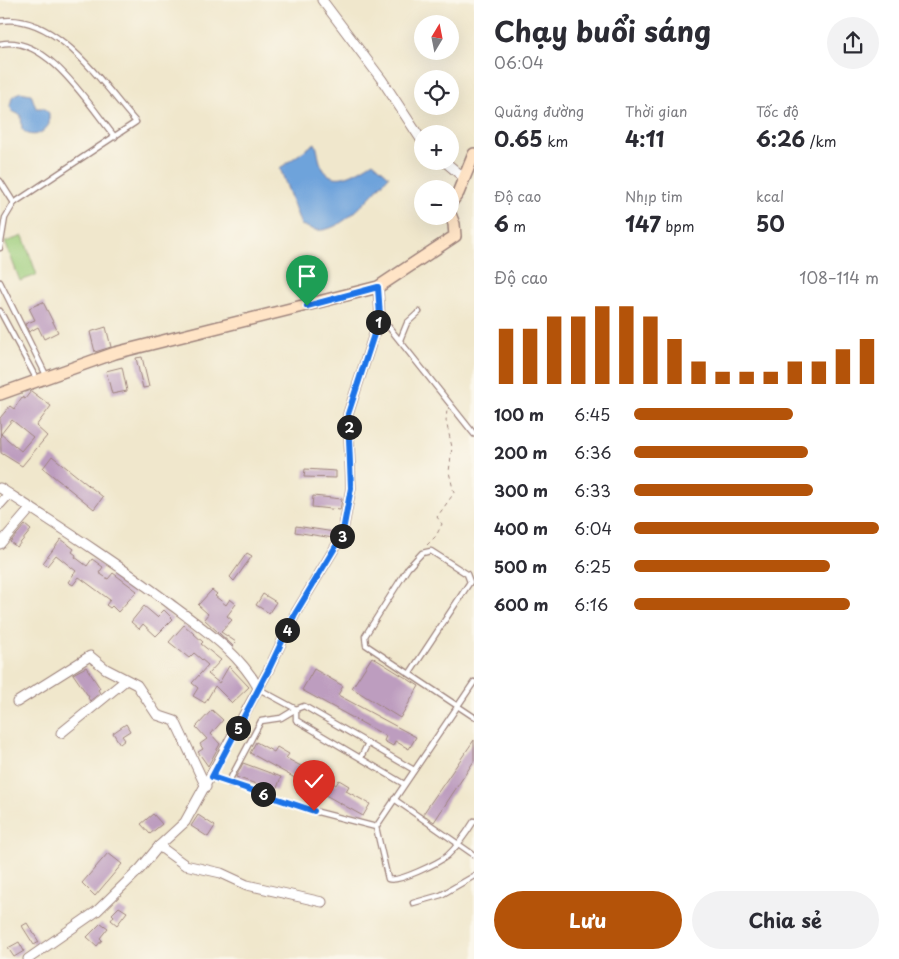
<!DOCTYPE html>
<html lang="vi">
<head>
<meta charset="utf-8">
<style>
	:root { --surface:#fff; --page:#f2f2f3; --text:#2b2b33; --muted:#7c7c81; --accent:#b45309 }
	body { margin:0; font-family:"Playpen Sans",sans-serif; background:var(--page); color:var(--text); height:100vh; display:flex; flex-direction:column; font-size:19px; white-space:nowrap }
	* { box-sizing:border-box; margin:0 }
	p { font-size:16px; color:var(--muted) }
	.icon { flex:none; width:28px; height:28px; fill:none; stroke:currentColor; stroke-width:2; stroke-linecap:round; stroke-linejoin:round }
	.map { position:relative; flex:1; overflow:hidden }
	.details { display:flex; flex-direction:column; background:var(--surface); width:425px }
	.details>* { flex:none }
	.needle { width:32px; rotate:10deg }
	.controls { position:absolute; left:414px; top:15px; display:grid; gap:10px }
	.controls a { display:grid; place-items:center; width:45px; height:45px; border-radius:50%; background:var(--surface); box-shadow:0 5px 20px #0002; font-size:25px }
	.pin { position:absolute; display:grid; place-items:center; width:42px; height:42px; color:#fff; margin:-51px -21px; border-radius:50% 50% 50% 0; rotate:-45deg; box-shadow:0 0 5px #0007 }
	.pin .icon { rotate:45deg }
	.km { position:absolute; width:25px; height:25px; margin:-12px; border-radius:50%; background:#222; color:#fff; font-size:14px; line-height:25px; text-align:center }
	.round { display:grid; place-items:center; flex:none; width:52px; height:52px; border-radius:26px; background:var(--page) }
	.summary { display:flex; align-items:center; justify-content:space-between; height:85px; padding:0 20px }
	h1 { font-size:28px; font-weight:700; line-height:38px }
	.metrics { display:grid; grid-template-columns:repeat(3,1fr); gap:8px; height:85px; padding:5px 20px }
	.metrics div { display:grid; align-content:center }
	.metrics b { font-size:21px; font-weight:700 }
	.metrics small { font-size:14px; font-weight:400 }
	.metrics p { font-size:14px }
	.chart { height:140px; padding:10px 20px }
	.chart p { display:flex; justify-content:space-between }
	.chart svg { width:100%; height:90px; margin-top:5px; stroke:var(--accent); stroke-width:6 }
	.button { display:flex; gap:10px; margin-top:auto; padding:10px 20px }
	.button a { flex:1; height:58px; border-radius:30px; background:var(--accent); color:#fff; font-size:20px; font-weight:700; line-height:58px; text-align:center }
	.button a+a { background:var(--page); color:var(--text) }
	ul { padding:0 20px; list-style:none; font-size:16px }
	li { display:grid; grid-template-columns:80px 60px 1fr; align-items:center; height:38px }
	li i { height:12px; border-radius:6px; background:var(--accent) }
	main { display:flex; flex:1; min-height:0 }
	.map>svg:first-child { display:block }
</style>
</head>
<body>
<main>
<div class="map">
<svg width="474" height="959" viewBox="0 0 474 959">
	<rect width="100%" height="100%" fill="#fbf7ec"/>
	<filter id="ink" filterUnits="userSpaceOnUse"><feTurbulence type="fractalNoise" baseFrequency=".02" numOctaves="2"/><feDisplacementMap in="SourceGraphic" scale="10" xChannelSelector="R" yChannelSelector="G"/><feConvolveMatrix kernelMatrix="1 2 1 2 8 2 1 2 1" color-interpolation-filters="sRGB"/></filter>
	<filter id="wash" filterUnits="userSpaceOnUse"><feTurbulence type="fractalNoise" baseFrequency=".0096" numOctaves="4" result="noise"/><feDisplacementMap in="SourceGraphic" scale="20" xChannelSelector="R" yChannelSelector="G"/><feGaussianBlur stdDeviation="1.12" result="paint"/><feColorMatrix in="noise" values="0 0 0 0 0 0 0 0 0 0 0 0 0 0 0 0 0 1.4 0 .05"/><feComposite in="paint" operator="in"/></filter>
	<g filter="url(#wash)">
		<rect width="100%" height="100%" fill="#f0e7cc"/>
		<polygon fill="#9ecd7b" stroke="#747653" points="23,236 37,275 20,281 5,242"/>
		<g fill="#6ea3db" stroke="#5c6183">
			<path d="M 20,92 L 31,94 L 36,108 L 44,108 L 49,113 L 49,124 C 43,135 30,139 22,129 L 21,115 L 13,112 L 10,106 L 12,97 Z"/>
			<path d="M 315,143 C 318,149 318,156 320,162 C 330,191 357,172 373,162 L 389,176 C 373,193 342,234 315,230 C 311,229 305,226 301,225 L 280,168 Z"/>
		</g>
		<g id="blocks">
			<g fill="#bd9dbf" fill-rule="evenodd">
				<polygon points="43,302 58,332 44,339 38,327 29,332 25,324 35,320 29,308"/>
				<polygon points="106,327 111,347 95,352 90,332"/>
				<polygon points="142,357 149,387 143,388 136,358"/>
				<polygon points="122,367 127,391 112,394 106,371"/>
				<path d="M 31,391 L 51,406 L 36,426 L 47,436 L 22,466 L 1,453 L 0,418 L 10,406 L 14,409 L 22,397 L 25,399 ZM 12,420 L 33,437 L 21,451 L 1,434 Z"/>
				<polygon points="52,456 103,497 94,509 43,468"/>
				<polygon points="305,469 336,471 336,478 304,477"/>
				<polygon points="313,496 342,499 340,510 312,507"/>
				<polygon points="25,525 31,530 17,547 10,542"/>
				<polygon points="296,526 334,532 333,538 295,532"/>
				<polygon points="61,539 74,549 72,552 76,555 75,557 87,566 92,559 103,567 99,573 108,579 113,573 137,591 118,612 112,606 110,608 106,605 110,600 79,577 73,585 68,582 76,571 56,555 47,566 43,563"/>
				<polygon points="247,553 252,556 234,581 230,577"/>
				<polygon points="212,590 217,594 215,596 226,605 230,599 236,604 227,616 232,620 221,632 236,642 233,646 204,619 208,614 198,605"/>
				<polygon points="263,594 276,602 269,613 256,605"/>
				<polygon points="144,606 157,617 164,610 173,619 156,636 143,624 139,629 131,622"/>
				<polygon points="184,625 203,642 201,644 221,660 208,674 219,683 229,666 249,687 232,703 215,686 205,703 193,696 198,688 192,683 208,665 194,653 189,658 169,642"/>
				<polygon points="372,657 419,686 400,718 352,688"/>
				<polygon points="86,667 100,688 98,690 100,693 90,701 88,698 89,697 73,674"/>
				<polygon points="314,669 343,686 338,695 416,737 409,749 395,741 393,746 384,741 386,736 302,690"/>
				<polygon points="212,710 223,720 211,734 220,744 208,766 198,752 203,749 200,744 207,739 196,727"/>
				<polygon points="126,724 130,731 122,736 125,740 120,744 113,733"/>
				<polygon points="474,740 474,761 434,822 423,814"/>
				<polygon points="256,742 274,752 277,747 289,754 286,758 336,785 339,780 349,786 346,791 370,804 363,816 250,753"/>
				<polygon points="243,763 281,777 276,791 236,777"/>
				<polygon points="153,814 162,824 150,834 141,824"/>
				<polygon points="198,815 215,826 208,837 191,826"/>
				<polygon points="108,853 122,864 95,896 82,883"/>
				<polygon points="119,907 127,912 117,925 111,920 114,916 112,914"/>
				<polygon points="27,923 39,942 34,945 22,926"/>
				<polygon points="101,923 108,928 100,938 102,940 97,946 87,937"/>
				<polygon points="19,942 24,951 14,957 8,948"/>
			</g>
		</g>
	</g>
	<g filter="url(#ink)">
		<use href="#blocks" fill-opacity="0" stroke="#9d837c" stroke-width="1"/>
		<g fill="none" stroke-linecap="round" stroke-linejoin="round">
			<g stroke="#9d837c" stroke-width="7">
				<g id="lane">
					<path d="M 0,21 C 57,12 103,85 136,122 L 14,203 L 5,218 L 0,248"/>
					<path d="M 0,44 C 47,34 89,105 115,137"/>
					<polyline points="0,181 14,203"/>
					<polyline points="0,282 47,377"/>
					<polyline points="0,311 37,380"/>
					<polyline points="380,316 474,434"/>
					<polyline points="400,340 407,323 419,312"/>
					<polyline points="410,673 470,582 467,574 431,551 422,553 408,568 365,636 366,645 474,717"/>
					<path d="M 474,682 L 376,827 L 388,879 C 398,883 438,863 447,856 C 458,846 466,834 474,821"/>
					<polyline points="259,689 296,709"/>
					<polyline points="361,757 368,743"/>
					<polyline points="212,777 314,811 376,827"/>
					<polyline points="228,783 261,721 281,718 296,709"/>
					<polyline points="404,784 296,720 296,709 304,706 414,770"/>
					<polyline points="394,799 474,855"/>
					<polyline points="413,903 441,895 474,876"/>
				</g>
			</g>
			<g stroke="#9d837c" stroke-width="11">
				<g id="street">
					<polyline points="322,0 382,80 422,141"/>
					<polyline points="444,161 463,177"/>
					<path d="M 0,488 C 57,525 115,562 169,603 C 202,628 239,652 259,689"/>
					<polyline points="0,504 9,494"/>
					<polyline points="0,544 31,508"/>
					<polyline points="17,702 90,656 106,669 137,685 157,715 175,721 206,787"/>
					<polyline points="61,733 126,680"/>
					<polyline points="159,846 185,865 221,873 247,885 322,902"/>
					<polyline points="28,959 97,911 140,869 159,846 185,822 268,671 295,614 342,536 351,488 348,414 380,316 378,287"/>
				</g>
			</g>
			<g stroke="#9d837c" stroke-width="14">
				<g id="secondary">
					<polyline points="450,204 458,193 474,154"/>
					<polyline points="0,394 115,353 378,287 455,236 454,224 450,214"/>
				</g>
			</g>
			<polyline stroke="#9d837c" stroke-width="1" stroke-dasharray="4 4" stroke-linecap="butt" points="427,545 436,536 442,524 437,517 454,493 449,472 452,447 446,421 447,409"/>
			<use href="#lane" stroke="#fff" stroke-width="4.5"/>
			<use href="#street" stroke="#fff" stroke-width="9"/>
			<use href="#secondary" stroke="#ffe4c6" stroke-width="11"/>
		</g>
	</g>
	<g fill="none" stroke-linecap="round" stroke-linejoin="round" filter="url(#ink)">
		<g stroke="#fff" stroke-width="10">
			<polyline id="route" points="307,306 378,287 380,316 348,414 351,488 342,536 295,614 268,671 212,777 314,811"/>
		</g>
		<use href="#route" stroke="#1a73e8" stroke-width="6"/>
	</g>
</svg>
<div class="controls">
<a><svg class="needle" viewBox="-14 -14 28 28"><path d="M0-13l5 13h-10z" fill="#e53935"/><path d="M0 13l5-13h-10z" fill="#7c7c81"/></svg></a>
<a><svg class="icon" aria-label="locate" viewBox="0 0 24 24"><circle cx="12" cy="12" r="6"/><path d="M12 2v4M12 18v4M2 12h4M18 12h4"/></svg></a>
<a>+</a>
<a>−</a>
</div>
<div class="pin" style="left:307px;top:306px;background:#1e9e55"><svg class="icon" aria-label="arrive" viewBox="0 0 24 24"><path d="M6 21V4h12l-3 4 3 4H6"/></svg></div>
<div class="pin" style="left:314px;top:811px;background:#d93025"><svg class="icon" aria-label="check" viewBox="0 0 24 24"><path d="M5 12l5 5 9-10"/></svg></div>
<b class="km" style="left:378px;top:322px">1</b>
<b class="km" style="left:349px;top:427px">2</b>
<b class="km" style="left:342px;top:536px">3</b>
<b class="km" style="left:287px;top:630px">4</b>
<b class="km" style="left:238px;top:728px">5</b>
<b class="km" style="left:263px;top:794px">6</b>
</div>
<section class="details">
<div class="summary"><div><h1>Chạy buổi sáng</h1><p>06:04</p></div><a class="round"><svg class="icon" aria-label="share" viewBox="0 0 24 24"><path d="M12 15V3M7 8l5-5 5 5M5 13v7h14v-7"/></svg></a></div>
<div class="metrics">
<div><p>Quãng đường</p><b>0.65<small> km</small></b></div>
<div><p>Thời gian</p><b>4:11</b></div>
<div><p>Tốc độ</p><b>6:26<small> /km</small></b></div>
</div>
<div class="metrics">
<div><p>Độ cao</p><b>6<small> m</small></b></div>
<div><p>Nhịp tim</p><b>147<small> bpm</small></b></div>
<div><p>kcal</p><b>50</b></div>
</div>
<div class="chart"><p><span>Độ cao</span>108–114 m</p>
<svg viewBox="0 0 160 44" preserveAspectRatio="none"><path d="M5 44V17M15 44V17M25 44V11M35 44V11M45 44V6M55 44V6M65 44V11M75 44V22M85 44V33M95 44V38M105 44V38M115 44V38M125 44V33M135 44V33M145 44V27M155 44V22"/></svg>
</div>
<ul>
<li><b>100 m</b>6:45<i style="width:65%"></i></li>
<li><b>200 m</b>6:36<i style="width:71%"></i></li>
<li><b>300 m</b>6:33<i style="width:73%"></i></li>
<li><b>400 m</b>6:04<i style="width:100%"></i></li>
<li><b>500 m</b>6:25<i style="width:80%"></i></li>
<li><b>600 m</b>6:16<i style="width:88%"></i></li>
</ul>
<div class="button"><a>Lưu</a><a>Chia sẻ</a></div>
</section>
</main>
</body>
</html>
